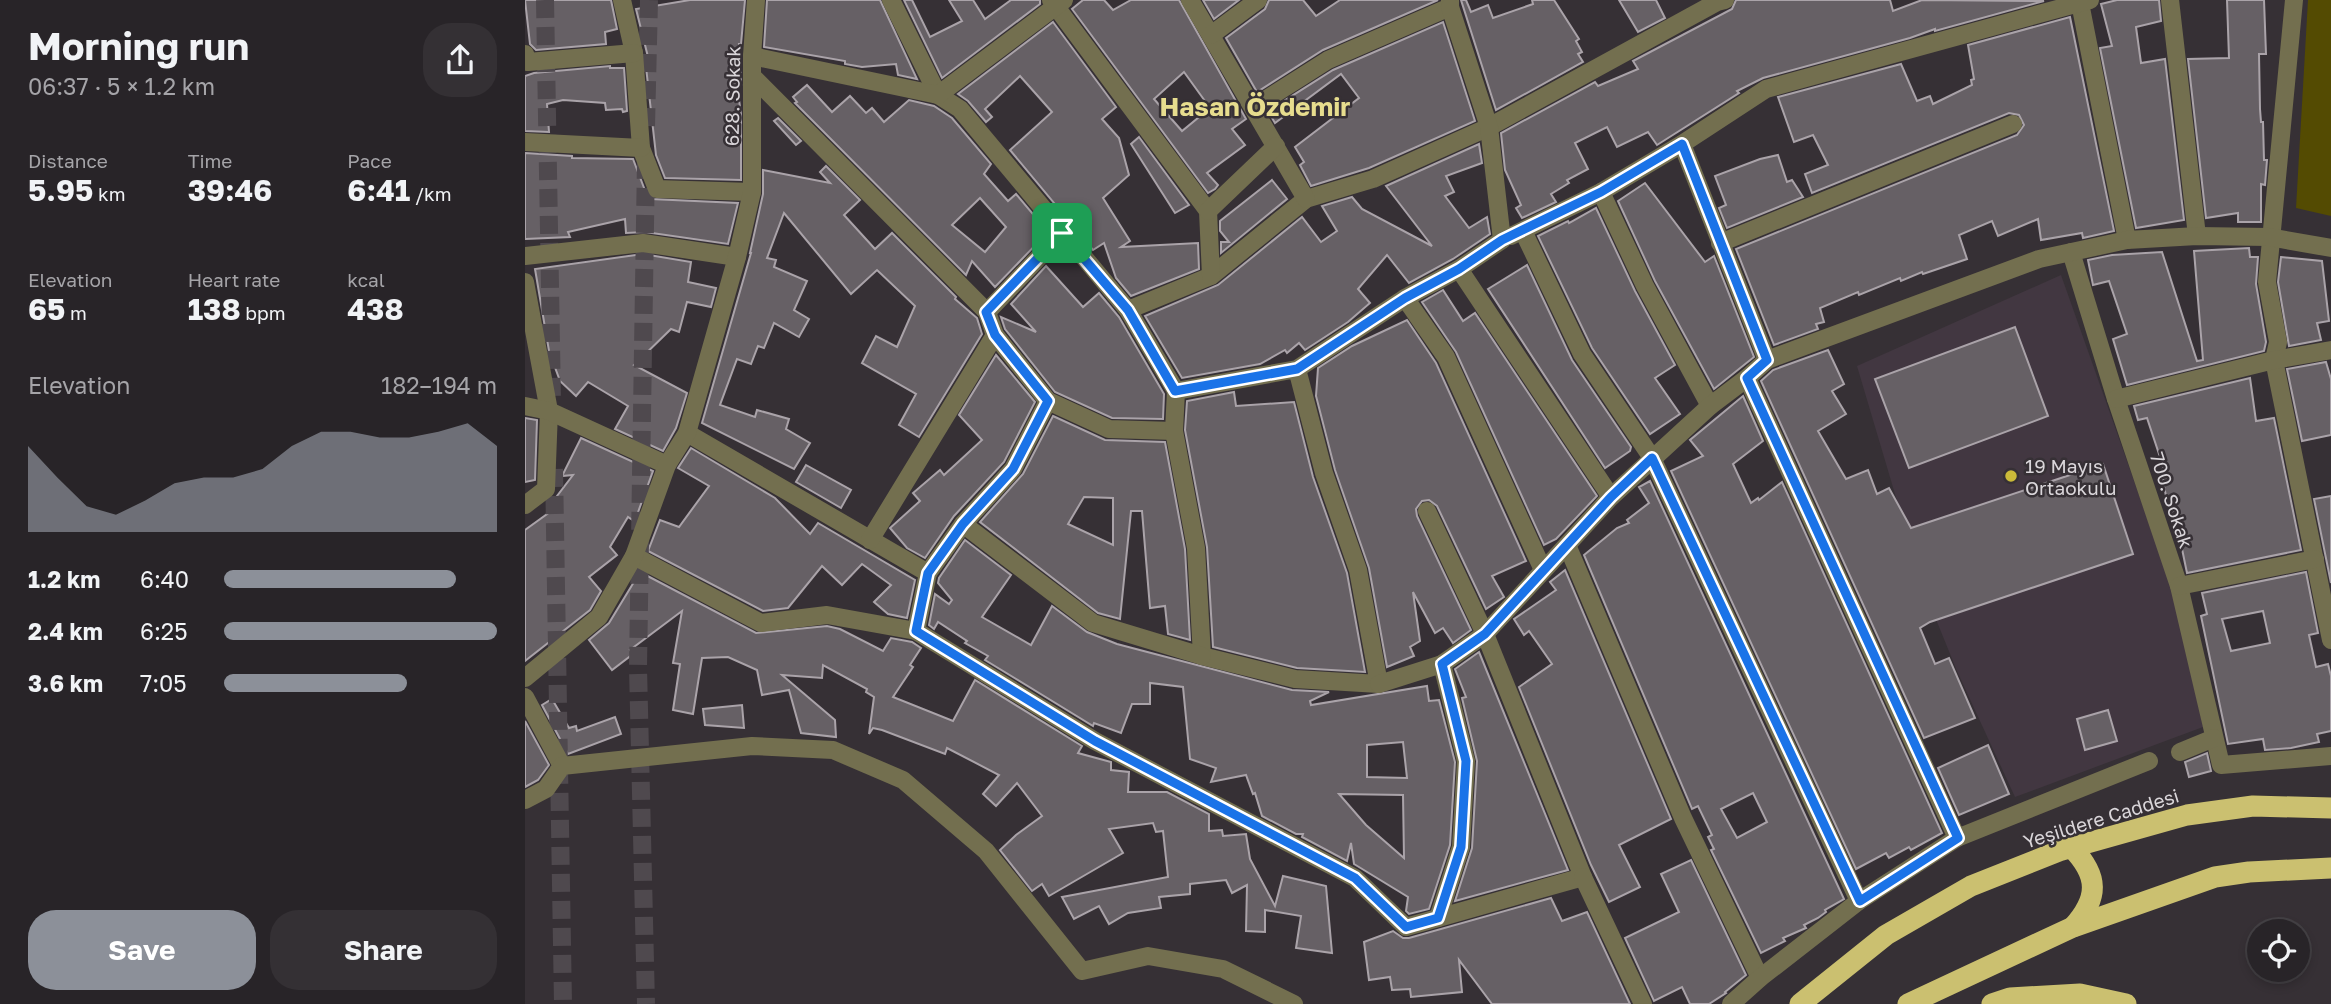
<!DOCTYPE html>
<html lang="en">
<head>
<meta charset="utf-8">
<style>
	:root { --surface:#282428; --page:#343034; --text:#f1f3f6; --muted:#a5a4a8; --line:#444145; --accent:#8c9099 }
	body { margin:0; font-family:"Golos Text",sans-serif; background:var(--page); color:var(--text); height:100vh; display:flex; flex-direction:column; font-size:26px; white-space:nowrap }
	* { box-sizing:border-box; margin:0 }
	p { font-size:23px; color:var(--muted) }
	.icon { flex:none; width:38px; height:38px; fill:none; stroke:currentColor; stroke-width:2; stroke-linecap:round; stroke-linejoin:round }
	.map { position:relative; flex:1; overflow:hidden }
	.sheet { display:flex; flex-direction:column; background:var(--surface); width:525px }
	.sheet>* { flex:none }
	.buttons { position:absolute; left:1722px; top:919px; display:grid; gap:14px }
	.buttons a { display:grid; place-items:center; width:63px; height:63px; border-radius:50%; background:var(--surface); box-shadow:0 4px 10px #0003,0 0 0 2px var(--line); font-size:35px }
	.pin { position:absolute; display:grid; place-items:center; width:60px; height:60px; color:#fff; margin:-30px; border-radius:14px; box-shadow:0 4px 10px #0006 }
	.round { display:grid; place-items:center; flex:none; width:74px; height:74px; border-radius:28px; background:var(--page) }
	.headline { display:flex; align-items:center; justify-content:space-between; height:119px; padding:0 28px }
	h1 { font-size:38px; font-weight:700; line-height:52px }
	.metrics { display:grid; grid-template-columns:repeat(3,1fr); gap:10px; height:119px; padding:7px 28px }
	.metrics div { display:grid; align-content:center }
	.metrics b { font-size:30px; font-weight:700 }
	.metrics small { font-size:19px; font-weight:400 }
	.metrics p { font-size:19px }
	.chart { height:196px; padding:14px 28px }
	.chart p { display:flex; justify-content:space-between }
	.chart svg { width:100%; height:126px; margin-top:7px; fill:var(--accent); opacity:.7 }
	.cta { display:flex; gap:14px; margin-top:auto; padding:14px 28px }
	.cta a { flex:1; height:80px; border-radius:28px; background:var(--accent); color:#fff; font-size:28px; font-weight:700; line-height:80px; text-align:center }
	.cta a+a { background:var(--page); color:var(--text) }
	ul { padding:0 28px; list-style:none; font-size:23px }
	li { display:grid; grid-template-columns:112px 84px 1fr; align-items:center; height:52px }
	li i { height:18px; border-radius:9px; background:var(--accent) }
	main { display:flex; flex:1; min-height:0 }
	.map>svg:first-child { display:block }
</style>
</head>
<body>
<main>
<section class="sheet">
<div class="headline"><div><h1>Morning run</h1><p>06:37 · 5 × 1.2 km</p></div><a class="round"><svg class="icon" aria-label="share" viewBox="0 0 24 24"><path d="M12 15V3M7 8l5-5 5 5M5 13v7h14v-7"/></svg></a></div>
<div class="metrics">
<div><p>Distance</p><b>5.95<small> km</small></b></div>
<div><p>Time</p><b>39:46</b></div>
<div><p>Pace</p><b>6:41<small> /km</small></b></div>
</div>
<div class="metrics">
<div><p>Elevation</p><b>65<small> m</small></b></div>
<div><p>Heart rate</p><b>138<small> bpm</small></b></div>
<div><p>kcal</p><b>438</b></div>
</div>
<div class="chart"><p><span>Elevation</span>182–194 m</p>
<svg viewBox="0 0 160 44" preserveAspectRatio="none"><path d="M0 44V14L10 25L20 35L30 38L40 33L50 27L60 25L70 25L80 22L90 14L100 9L110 9L120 11L130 11L140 9L150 6L160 14V44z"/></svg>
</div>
<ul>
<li><b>1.2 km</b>6:40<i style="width:85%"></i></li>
<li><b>2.4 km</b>6:25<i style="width:100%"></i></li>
<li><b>3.6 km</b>7:05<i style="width:67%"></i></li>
</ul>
<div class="cta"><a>Save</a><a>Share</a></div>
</section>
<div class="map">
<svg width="1806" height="1004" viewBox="0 0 1806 1004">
	<rect width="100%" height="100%" fill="#363035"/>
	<polygon fill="#423741" points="1536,275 1647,588 1678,727 1490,797 1432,671 1397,585 1332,366"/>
	<polygon fill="#544b02" points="1783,0 1806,0 1806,216 1771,208"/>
	<g fill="#666065" stroke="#aaa3a9" stroke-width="2" fill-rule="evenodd">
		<polygon points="0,0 86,0 92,29 80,32 81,44 11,50 5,44"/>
		<polygon points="165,0 220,0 216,44 214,44 216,83 211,78 216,114 216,180 140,178 131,155 121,67 125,65 111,9"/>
		<polygon points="242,0 355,0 392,79 373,75 371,64 337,67 320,64 320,61 239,47"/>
		<polygon points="379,0 387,0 405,37 437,21 424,0 448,0 460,19 486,0 515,0 515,4 417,78"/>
		<path d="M 558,0 L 579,0 L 588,10 L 606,0 L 654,0 L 721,119 L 707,129 L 720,145 L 682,173 L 693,185 L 690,189 L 683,193 L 547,9 ZM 659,72 L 685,108 L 657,131 L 629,99 Z"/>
		<polygon points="678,0 714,0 689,19"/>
		<polygon points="744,0 778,0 791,16 815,0 913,0 798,50 732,92 701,38 740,9"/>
		<polygon points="936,0 941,0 946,12 963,5 968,18 1008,4 1007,0 1029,0 1054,39 1051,41 1057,52 1053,54 1058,62 971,110"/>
		<polygon points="1094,0 1131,0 1140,18 1113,32"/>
		<polygon points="1211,0 1365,0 1368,11 1397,0 1519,1 1410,31 1410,29 1385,38 1238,78 1212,91 1214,93 1132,145 1123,132 1092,147 1082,127 1050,143 1063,169 1042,180 1044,183 1026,194 1031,202 997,218 991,208 996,205 980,170 976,133 1070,82 1073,86 1113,69 1108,61 1207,9"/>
		<polygon points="1592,0 1634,0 1636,21 1611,27 1616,63 1640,59 1659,220 1611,228 1575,48 1587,46 1576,4"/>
		<polygon points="1702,0 1739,0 1741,54 1734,54 1735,109 1736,122 1738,122 1739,160 1742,160 1740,185 1736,184 1736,222 1713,222 1713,213 1681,218 1663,59 1704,58"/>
		<polygon points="1545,17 1589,231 1558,238 1557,233 1516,240 1513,219 1473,236 1467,221 1434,235 1442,259 1398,274 1397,272 1376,281 1375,278 1334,295 1333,292 1295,308 1299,322 1291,324 1293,329 1249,345 1211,249 1492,135 1499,125 1494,115 1484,113 1287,193 1280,174 1303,165 1288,135 1269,142 1253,97 1376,64 1392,101 1405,96 1408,104 1447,85 1446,80 1449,79 1443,45"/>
		<polygon points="528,22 591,107 577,119 594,138 604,175 578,198 605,241 596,247 673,243 674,269 606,296 591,278 579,243 568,250 485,150 527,112 495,76 460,109 467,117 461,122 443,101 433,94"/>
		<polygon points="918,22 950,121 844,168 786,186 775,165 779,162 770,147 834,98 816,74 750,123 743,111 808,70"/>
		<polygon points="85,66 85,68 99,68 102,111 98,112 97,109 81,110 80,103 38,100 22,104 24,132 0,131 0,76 9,73"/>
		<path d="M 282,85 L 307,112 L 325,96 L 341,113 L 347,108 L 359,122 L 384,100 L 409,106 L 427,118 L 466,164 L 459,174 L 483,201 L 491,194 L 523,232 L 470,287 L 447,261 L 441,275 L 270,103 L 272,102 L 268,97 ZM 455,198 L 481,227 L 460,252 L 427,225 Z"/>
		<polygon points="253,118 276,141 271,145 249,121"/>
		<polygon points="614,137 664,205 650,213 606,144"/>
		<polygon points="954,144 957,163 921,176 929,192 920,196 944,228 962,217 965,234 928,259 884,283 862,255 833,289 845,303 823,322 780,350 774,343 762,353 760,350 735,364 657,378 620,316 693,285 777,217 796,242 812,231 797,206 827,197 837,209 907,246 861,186"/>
		<polygon points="0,153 47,156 47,158 108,159 121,193 126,199 213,203 203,244 120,232 101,233 100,219 43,232 45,237 0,239"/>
		<polygon points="1253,155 1262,182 1267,180 1278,197 1202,228 1194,208 1201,205 1190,176 1235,159"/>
		<polygon points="301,166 335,200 319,215 350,249 367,233 431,297 430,299 452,318 457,334 394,437 374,425 391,394 337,363 351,336 372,347 390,306 352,270 326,294 259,213 242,258 251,260 249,267 282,281 269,310 284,319 274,337 249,323 239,348 233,346 226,364 212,359 195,405 230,417 232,410 264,419 261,429 285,443 269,469 177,423 226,253 225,253 238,194 238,170 305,183 295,172"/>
		<polygon points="747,180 762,199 696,253 696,242 704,242 695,231 695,221"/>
		<polygon points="1120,183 1180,262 1189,256 1229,357 1189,389 1130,281 1093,201"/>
		<polygon points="1071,208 1110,291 1150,365 1130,378 1155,414 1125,434 1067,348 1013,236 1043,221 1044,223"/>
		<polygon points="1724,248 1725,257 1733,257 1731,284 1741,342 1739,351 1602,385 1588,339 1602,334 1584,281 1568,285 1563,260 1587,255 1637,252 1672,361 1678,360 1669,251"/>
		<polygon points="118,254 166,262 163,282 191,288 186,307 162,302 154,332 146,329 109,365 162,393 151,428 138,451 90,429 103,406 63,382 51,396 35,381 24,351 10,269"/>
		<polygon points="1756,257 1797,261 1804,321 1792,323 1796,340 1764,346 1753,282"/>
		<polygon points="1002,265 1047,360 1106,447 1105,451 1080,468 963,289"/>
		<polygon points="521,266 558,307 574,293 594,317 639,394 638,419 587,418 530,392 480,329 476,317 511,332 486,304"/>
		<polygon points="918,290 938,321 950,313 1072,496 1031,539 1019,545 931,352 897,302"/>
		<polygon points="882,320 911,363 1001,561 967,576 979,597 961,609 912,506 904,500 897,501 891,509 892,516 946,630 928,643 918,628 910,633 888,592 895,641 885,647 889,656 862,667 844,568 810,470 791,396 793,368 827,346"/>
		<polygon points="1490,327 1523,416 1384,468 1350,379"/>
		<polygon points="1303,350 1319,384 1307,391 1321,414 1293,431 1321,479 1343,470 1352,494 1364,488 1386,528 1578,464 1608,554 1405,622 1395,628 1410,664 1424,658 1450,718 1399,738 1236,381 1248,370"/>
		<polygon points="471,355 510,402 479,462 429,516 400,558 382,548 365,528 395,501 388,493 415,470 419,475 457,440 434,415"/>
		<polygon points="1801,362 1806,379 1806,435 1777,441 1762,369"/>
		<polygon points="1725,378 1731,421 1749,418 1776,550 1662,573 1656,544 1664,542 1653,510 1644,512 1636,470 1639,469 1622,418 1613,420 1609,406"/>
		<polygon points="709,392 711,406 769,402 788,477 822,573 840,672 772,668 688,647 682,547 660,430 662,401"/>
		<polygon points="1218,396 1238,441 1208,464 1226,503 1233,498 1234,500 1257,482 1417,833 1386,850 1384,847 1364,858 1361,853 1331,869 1146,471 1178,456 1165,440"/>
		<path d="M 528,416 L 580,440 L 640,442 L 660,549 L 665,640 L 643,634 L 640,606 L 625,608 L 617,511 L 606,511 L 595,619 L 573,613 L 455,522 L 498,474 ZM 559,497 L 588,498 L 588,545 L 543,524 Z"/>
		<polygon points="0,418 12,420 10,480 0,482"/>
		<polygon points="56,438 128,471 112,515 109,521 103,517 85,547 92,555 64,577 76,591 65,610 0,661 0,530 36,504 29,500 48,475 37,476"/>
		<polygon points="166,448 250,498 285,534 293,523 390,580 382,618 363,614 349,602 366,585 337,564 317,585 297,566 263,608 238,611 123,551 135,520 154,527 184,486 153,468"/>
		<polygon points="281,465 326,490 316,508 271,482"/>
		<path d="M 1125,481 L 1319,899 L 1300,910 L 1301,912 L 1293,918 L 1279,925 L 1281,928 L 1258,938 L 1260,941 L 1236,953 L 1186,850 L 1189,849 L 1183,837 L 1187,835 L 1173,806 L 1167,809 L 1059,555 L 1092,528 L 1104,523 L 1102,520 L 1124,503 L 1114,487 ZM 1228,793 L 1242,822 L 1212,838 L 1196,809 Z"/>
		<polygon points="1806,496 1806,583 1789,499"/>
		<path d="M 440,540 L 486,575 L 457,617 L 506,645 L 527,606 L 562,632 L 592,644 L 767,690 L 804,692 L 785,701 L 786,705 L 902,686 L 904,701 L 914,700 L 930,762 L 925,845 L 904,909 L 884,914 L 881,911 L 883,897 L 829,864 L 826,843 L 822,861 L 777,837 L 778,834 L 771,834 L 737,816 L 730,793 L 728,794 L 721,775 L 686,782 L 691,768 L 665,759 L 658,687 L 625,683 L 625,704 L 607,704 L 596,733 L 569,723 L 568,726 L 460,660 L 463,656 L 440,643 L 442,641 L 413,622 L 409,629 L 404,625 L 410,594 L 424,604 L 427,600 L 413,583 L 414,578 ZM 878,742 L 882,778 L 842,777 L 842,745 ZM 814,794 L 878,795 L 879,858 L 841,825 Z"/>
		<polygon points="1040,570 1146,819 1094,845 1115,887 1084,902 1066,865 994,687 1027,664 1004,631 999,635 989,619 1031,590 1025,582"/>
		<polygon points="115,572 231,633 302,626 315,629 358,651 366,638 387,642 396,648 385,665 388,667 368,697 428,721 450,680 557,746 553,753 586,762 586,770 604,772 603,792 642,792 684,814 684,831 697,830 698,836 721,834 725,859 750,906 758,876 801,886 807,953 771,948 776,916 740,910 740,932 721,931 722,885 707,893 701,880 665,884 665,894 634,897 636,908 603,913 584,924 574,906 549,919 537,897 643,877 638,831 631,832 628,823 584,829 598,853 524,896 517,884 507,891 475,850 491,835 517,816 492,783 471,806 458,794 474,775 422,748 420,754 357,730 348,728 344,734 349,697 341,692 342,689 298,665 297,678 257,675 310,720 311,737 276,733 264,690 237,695 232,670 203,657 177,658 168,714 148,710 155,664 148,663 157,611 105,650 108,654 87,670 64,640 84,623"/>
		<path d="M 1781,572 L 1793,633 L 1784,635 L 1791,667 L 1803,664 L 1806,676 L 1806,731 L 1792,734 L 1794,742 L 1766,748 L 1740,750 L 1738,739 L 1703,744 L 1676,616 L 1682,614 L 1677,593 ZM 1738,611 L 1745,643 L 1706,651 L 1697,619 Z"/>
		<polygon points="954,652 1043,870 930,901 947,848 952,761 937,698 941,697 930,669"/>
		<polygon points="27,699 44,728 51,726 52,731 90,717 96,734 43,754 17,705"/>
		<polygon points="217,705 219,728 180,725 178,709"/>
		<polygon points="1583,710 1592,741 1560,750 1552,719"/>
		<polygon points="0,721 24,765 13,780 0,787"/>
		<polygon points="1463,745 1484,794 1434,815 1413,768"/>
		<polygon points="1682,753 1686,771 1664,777 1660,762"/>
		<polygon points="1166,860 1221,975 1200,992 1201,993 1184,1004 1165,1004 1157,987 1129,1001 1100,938 1154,912 1136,874"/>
		<polygon points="1026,898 1037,921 1062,912 1105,1004 967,1004 934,960 937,992 886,997 885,989 867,990 865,977 844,980 839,942 868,931 878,938 884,938"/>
	</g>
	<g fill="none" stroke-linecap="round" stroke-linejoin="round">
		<g stroke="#4f494e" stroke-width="18" stroke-dasharray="18 9" stroke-linecap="butt">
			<polyline points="20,0 27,402"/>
			<polyline points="121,126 124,0"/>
			<polyline points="121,161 113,667 121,1004"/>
			<polyline points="29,469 38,1004"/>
		</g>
		<g stroke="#736f4f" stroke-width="18">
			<polyline points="97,0 109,53 116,148 132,189 227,192"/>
			<polyline points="366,0 413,95 435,109 603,310 686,276 781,199 848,179 964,127 1192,2 1200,0"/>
			<polyline points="526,0 683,211 686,276"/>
			<polyline points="665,0 781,199"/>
			<polyline points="1645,0 1672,236"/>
			<polyline points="1769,0 1742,282 1753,342 1749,360 1806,640"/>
			<polyline points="1555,3 1602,240"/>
			<polyline points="686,35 733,0"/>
			<polyline points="0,54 3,62 109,53"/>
			<polyline points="227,56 413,95 539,0"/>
			<polyline points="227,76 462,312"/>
			<polyline points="729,107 803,60 925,7 925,0"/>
			<polyline points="0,142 116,148"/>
			<polyline points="1157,144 1242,360"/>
			<polyline points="1076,192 1120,286 1185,406"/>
			<polyline points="683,211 751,146"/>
			<polyline points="998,231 1057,354 1127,458 1334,901 1432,838"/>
			<polyline points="537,233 462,312 470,335 523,401 584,429 649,431"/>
			<polyline points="986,236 1076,192 1157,144 1241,89 1565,0"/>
			<polyline points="1195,243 1488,124"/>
			<polyline points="1546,252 1591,399 1654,586 1696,765 1806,756"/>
			<polyline points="0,256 118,243 212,257"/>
			<polyline points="934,269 1086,497"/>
			<polyline points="0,282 24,411 21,489 0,505"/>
			<polyline points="880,298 921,357 1018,570"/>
			<polyline points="603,310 651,391"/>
			<polyline points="772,369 799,473 833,570 854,684 770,679 677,656 671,548 649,431 651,391 772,369 880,298 934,269 977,240 964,127 925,7"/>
			<polyline points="1591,399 1749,360 1806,350"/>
			<polyline points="0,406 24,411 142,465"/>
			<polyline points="162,433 403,573 391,631 570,741 830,878 881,927 913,918 936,847 941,761 917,664 854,684"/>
			<polyline points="902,511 960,634 1058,877 913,918"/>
			<polyline points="438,524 568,623 677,656"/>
			<polyline points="345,540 470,335"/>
			<polyline points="1042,545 1158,818 1235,978"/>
			<polyline points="109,556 236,623 302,615 391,631"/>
			<polyline points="403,573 438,524 488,469 523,401"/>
			<polyline points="1654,586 1790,559"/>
			<polyline points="917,664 960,634 1086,497 1185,406 1222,378"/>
			<polyline points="0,678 74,617 109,556 142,465 162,433 212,257 227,192 227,56 231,0"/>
			<polyline points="0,697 37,766"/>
			<polyline points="1655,752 1689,738"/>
			<polyline points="1624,761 1432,838 1222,378 1242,360 1514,259 1602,240 1672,236 1744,237 1806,248"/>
			<polyline points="0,800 21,789 37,766 227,746 308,750 378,780 461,851 557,971 623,956 698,969 769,1004"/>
			<polyline points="1058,877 1118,1004"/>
			<polyline points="1206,1004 1235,978 1334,901"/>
		</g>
		<g stroke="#cbc070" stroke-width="21">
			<path d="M 1547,848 C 1574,876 1574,898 1548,927"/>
			<polyline points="1275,1004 1361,935 1446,886 1534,851 1662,815 1728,806 1806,808"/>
			<polyline points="1383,1004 1548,927 1690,877 1724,872 1806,868"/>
			<polyline points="1467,1004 1485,998 1555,994 1601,1004"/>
		</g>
	</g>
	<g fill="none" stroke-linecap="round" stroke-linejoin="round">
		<g stroke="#fff" stroke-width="14">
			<polygon id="route" points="1157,144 1242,360 1222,378 1433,838 1335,901 1127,458 1086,497 960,634 917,664 941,761 936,847 913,918 881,927 830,878 570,741 391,631 403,573 438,524 488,469 523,401 470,335 461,312 537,233 603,310 650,391 772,369 880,298 934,269 977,240 1076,192"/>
		</g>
		<use href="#route" stroke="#1a73e8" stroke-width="9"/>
	</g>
	<circle fill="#cbba39" stroke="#363035" stroke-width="2.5" cx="1486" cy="476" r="7"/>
	<g text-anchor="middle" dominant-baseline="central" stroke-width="5" stroke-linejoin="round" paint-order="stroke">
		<g font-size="19" fill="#dad6da" stroke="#363035">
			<text transform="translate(207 96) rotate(-89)">628. Sokak</text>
			<text transform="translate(1647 500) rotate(72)">700. Sokak</text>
			<text transform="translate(1576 818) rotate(-17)">Yeşildere Caddesi</text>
		</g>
		<g font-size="19" fill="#dad6da" stroke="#363035" text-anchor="start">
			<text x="1500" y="465">19 Mayıs<tspan x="1500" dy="22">Ortaokulu</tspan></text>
		</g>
		<g font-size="26" font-weight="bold" fill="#e7dd8e" stroke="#363035">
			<text x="730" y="106">Hasan Özdemir</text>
		</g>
	</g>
</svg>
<div class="buttons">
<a><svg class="icon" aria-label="locate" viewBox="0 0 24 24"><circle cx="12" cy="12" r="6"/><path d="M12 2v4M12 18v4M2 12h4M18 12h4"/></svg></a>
</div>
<div class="pin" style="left:537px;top:233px;background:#1e9e55"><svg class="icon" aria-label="arrive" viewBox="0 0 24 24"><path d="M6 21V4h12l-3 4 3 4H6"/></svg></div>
</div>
</main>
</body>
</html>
